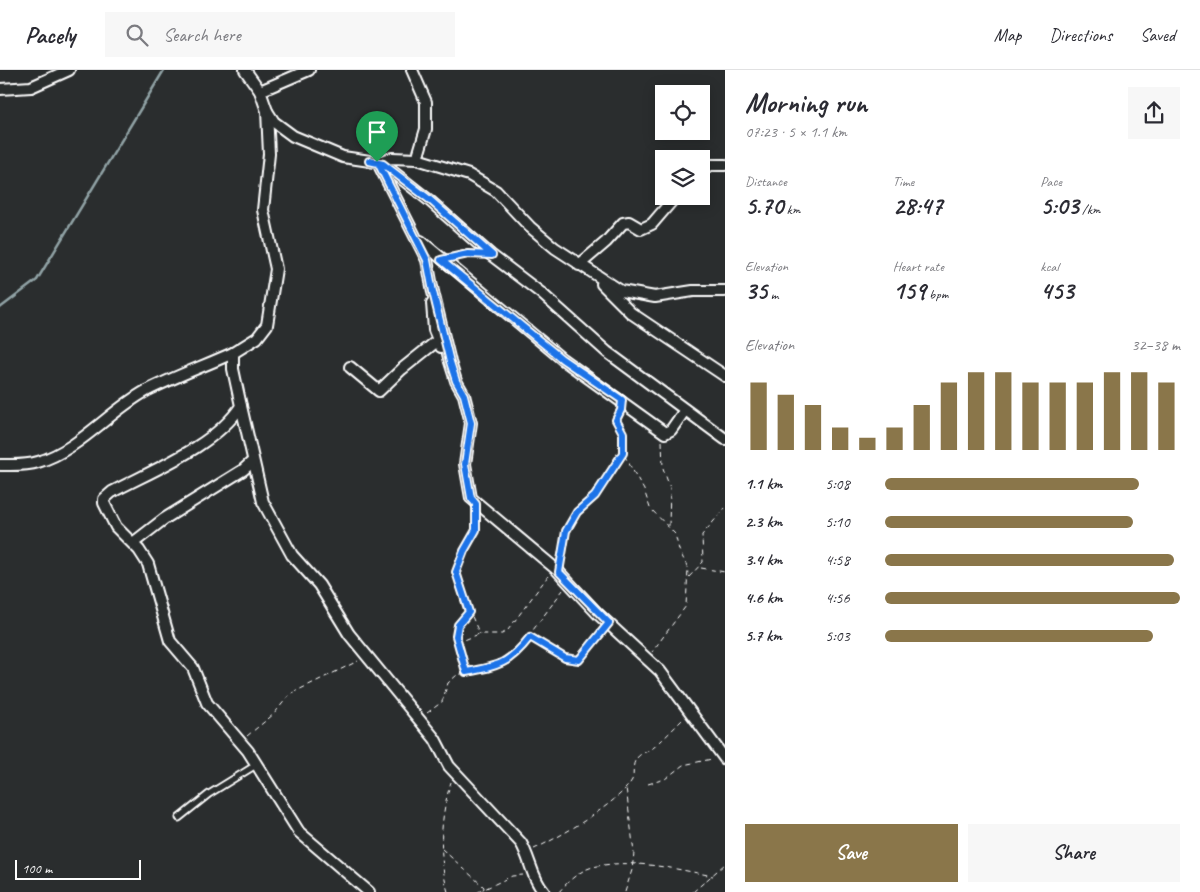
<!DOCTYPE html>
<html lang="en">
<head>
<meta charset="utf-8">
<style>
	:root { --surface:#fff; --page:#f7f7f7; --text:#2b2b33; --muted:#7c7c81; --line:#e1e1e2; --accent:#8a764a }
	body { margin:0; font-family:Caveat,sans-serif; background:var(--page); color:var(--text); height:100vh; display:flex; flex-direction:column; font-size:19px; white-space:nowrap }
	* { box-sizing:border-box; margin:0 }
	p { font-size:16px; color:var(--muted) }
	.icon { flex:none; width:28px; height:28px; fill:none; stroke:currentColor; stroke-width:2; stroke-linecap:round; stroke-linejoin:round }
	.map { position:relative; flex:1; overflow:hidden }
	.sheet { display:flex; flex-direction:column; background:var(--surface); width:475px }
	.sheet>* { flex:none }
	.buttons { position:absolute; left:655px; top:15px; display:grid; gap:10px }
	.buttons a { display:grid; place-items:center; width:55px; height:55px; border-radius:0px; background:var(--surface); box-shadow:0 2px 12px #0003; font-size:25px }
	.scale { position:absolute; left:15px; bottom:12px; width:126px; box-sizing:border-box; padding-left:5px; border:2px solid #fff; border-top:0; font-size:14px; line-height:18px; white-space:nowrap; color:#fff; -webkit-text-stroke:4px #2a2d2e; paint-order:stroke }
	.pin { position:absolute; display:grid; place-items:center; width:42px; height:42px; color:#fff; margin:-51px -21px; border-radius:50% 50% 50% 0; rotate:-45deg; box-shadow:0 0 5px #0007 }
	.pin .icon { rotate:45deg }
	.round { display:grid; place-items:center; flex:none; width:52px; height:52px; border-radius:0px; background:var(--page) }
	.head { display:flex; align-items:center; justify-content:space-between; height:85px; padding:0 20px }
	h1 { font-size:28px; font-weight:700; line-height:38px }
	.stats { display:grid; grid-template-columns:repeat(3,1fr); gap:8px; height:85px; padding:5px 20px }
	.stats div { display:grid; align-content:center }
	.stats b { font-size:25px; font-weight:700 }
	.stats small { font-size:14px; font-weight:400 }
	.stats p { font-size:14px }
	.chart { height:140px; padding:10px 20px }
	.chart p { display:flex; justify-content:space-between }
	.chart svg { width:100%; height:90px; margin-top:5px; stroke:var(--accent); stroke-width:6 }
	.button { display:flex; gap:10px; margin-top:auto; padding:10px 20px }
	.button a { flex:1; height:58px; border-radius:0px; background:var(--accent); color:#fff; font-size:20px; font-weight:700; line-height:58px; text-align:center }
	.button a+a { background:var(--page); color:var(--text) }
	ul { padding:0 20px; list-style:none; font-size:16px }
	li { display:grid; grid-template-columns:80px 60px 1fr; align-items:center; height:38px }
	li i { height:12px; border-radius:6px; background:var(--accent) }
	header { display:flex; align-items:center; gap:30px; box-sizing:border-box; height:70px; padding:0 25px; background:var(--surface); border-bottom:1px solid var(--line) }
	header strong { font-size:24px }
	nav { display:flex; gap:28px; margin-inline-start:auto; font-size:18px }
	.search { width:350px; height:45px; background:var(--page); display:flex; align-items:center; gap:12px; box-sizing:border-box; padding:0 18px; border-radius:0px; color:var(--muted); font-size:19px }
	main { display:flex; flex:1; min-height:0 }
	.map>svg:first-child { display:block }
</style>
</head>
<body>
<header>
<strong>Pacely</strong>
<div class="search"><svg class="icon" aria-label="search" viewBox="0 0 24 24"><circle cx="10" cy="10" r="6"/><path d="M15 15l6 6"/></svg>Search here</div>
<nav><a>Map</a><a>Directions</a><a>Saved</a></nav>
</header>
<main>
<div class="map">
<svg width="725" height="822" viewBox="0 0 725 822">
	<rect width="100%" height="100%" fill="#2a2d2e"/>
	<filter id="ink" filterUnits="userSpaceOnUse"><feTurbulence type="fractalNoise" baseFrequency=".02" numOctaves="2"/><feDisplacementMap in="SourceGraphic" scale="10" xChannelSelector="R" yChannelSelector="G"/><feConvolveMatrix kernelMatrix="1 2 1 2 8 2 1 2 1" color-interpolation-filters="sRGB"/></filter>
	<g filter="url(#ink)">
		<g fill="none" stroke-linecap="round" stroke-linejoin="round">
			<polyline stroke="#91a3a6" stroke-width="2.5" points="0,238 37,210 164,0"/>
			<g stroke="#fff" stroke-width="9">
				<polyline id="lane" points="179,748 209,724 256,695"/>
			</g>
			<g stroke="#fff" stroke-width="14">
				<g id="street">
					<polyline points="245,0 260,21 267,41 274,52 293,66 343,87 377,92 392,88 417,89 469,105 496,121 530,157 555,178 621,221 655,227 693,221 725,221"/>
					<polyline points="412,0 426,32 426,59 417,89"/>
					<polyline points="0,19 31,17 69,0"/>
					<polyline points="260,21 309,0"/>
					<path d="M 267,41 L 269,84 L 263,140 L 276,199 L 267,255 L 257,268 L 233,283 L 233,299 L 241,336 C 215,376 153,400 112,422 L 104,429 L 104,433 L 116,457 L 139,480 L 148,494 L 170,571 L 193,598 L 207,633 L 248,681 L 299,762 L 369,822"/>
					<polyline points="369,91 378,93 427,190 433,222 450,292 456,311 464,325 471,353 465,394 471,428 556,499 598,544 660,601 725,689"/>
					<polyline points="383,94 430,131 491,185 541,223 607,282 725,369"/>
					<polyline points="701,101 710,95 725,95"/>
					<polyline points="421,171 562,289 665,363 671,360 685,340"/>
					<polyline points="579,195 606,172 623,153 629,152 641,159 652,154 676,126"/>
					<polyline points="602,214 631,243 725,306"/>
					<polyline points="432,233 434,260 441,277"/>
					<polyline points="350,297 379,321 402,299 437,271"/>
					<path d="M 241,336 L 263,432 L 292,485 L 319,515 L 349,564 L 435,669 L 449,696 L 521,773 C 530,788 532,809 544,822"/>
					<path d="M 0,395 C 13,395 26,396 38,392 C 79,380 108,342 146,321 C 174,307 204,296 233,283"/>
					<polyline points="133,473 164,449 243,400 253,391"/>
				</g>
			</g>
			<g stroke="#fff" stroke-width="1" stroke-dasharray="5 4" stroke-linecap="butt">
				<polyline points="455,186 476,184"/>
				<polyline points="619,343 616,350 623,363 623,383 644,420 650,438 675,464 679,480 688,498 686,536 652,582"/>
				<polyline points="662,371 663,398 670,418 669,456"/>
				<path d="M 476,445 C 476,472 464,476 457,499 C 455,505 475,556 480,564"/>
				<polyline points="560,491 566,461 577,442 595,426 623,383"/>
				<polyline points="701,498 725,502"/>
				<polyline points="689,507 703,492 702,465 725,438"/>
				<path d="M 529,567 C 539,573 570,595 580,590 C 589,585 597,569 603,561"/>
				<polyline points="457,573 479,564 502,564 508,560 548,506"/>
				<polyline points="467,602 456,566 458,555 469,543"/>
				<polyline points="427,643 442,632 448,613 457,605 491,597 512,588 563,520"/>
				<polyline points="247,666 274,644 290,624 358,591"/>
				<polyline points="648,714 665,709 683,695 712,689"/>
				<polyline points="442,779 484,817 483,822"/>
				<path d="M 534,779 C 558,768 619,733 632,710 C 635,703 631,695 637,688 C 640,683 648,682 653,678 C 664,669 674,658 684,648"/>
				<path d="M 448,822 C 438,787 440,746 451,712"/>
				<polyline points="478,822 512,806 523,805"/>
				<path d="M 559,822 C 567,812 580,800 593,797 C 631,788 676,799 713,806"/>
				<polyline points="625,822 632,800 634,783 626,717"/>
				<polyline points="693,822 725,794"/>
			</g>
			<use href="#lane" stroke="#2a2d2e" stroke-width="5"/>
			<use href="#street" stroke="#2a2d2e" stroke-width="10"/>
		</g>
	</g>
	<g fill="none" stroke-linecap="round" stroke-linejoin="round" filter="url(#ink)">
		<g stroke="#fff" stroke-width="10">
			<path id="route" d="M 369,91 L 383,94 L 430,130 L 492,185 L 468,184 L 441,190 L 562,289 L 622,330 L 621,340 L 616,350 L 623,363 L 623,383 L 595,426 L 577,442 L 566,461 L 559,502 L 609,553 L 579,590 L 565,588 L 530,567 C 509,594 499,596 466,602 L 456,566 L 458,555 L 469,542 L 456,502 L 464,481 L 476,460 L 476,434 L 471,428 L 465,394 L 471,353 L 464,325 L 456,311 L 450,292 L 433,222 L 427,190 L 378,93 Z"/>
		</g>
		<use href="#route" stroke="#1a73e8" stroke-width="6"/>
	</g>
</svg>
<div class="buttons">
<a><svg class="icon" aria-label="locate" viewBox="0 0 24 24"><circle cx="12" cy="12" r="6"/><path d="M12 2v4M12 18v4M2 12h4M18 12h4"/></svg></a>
<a><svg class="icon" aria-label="layers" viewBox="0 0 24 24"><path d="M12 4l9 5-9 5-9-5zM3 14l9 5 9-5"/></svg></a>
</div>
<div class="scale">100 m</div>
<div class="pin" style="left:377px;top:92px;background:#1e9e55"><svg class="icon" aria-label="arrive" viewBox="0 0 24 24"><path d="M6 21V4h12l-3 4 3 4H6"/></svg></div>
</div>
<section class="sheet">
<div class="head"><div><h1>Morning run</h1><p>07:23 · 5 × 1.1 km</p></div><a class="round"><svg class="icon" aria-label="share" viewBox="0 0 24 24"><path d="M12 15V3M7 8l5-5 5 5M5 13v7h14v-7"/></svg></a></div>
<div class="stats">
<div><p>Distance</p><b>5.70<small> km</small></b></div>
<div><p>Time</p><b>28:47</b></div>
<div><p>Pace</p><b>5:03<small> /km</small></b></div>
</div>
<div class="stats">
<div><p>Elevation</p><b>35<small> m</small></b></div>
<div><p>Heart rate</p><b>159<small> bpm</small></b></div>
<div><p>kcal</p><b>453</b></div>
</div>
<div class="chart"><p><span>Elevation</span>32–38 m</p>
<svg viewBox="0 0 160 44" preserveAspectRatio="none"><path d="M5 44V11M15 44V17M25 44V22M35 44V33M45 44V38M55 44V33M65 44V22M75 44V11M85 44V6M95 44V6M105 44V11M115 44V11M125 44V11M135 44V6M145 44V6M155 44V11"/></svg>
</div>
<ul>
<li><b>1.1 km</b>5:08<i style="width:86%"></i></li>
<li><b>2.3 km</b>5:10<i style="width:84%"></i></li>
<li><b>3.4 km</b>4:58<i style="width:98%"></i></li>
<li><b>4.6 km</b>4:56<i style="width:100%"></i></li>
<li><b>5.7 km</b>5:03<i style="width:91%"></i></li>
</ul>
<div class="button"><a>Save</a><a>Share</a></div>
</section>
</main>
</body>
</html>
